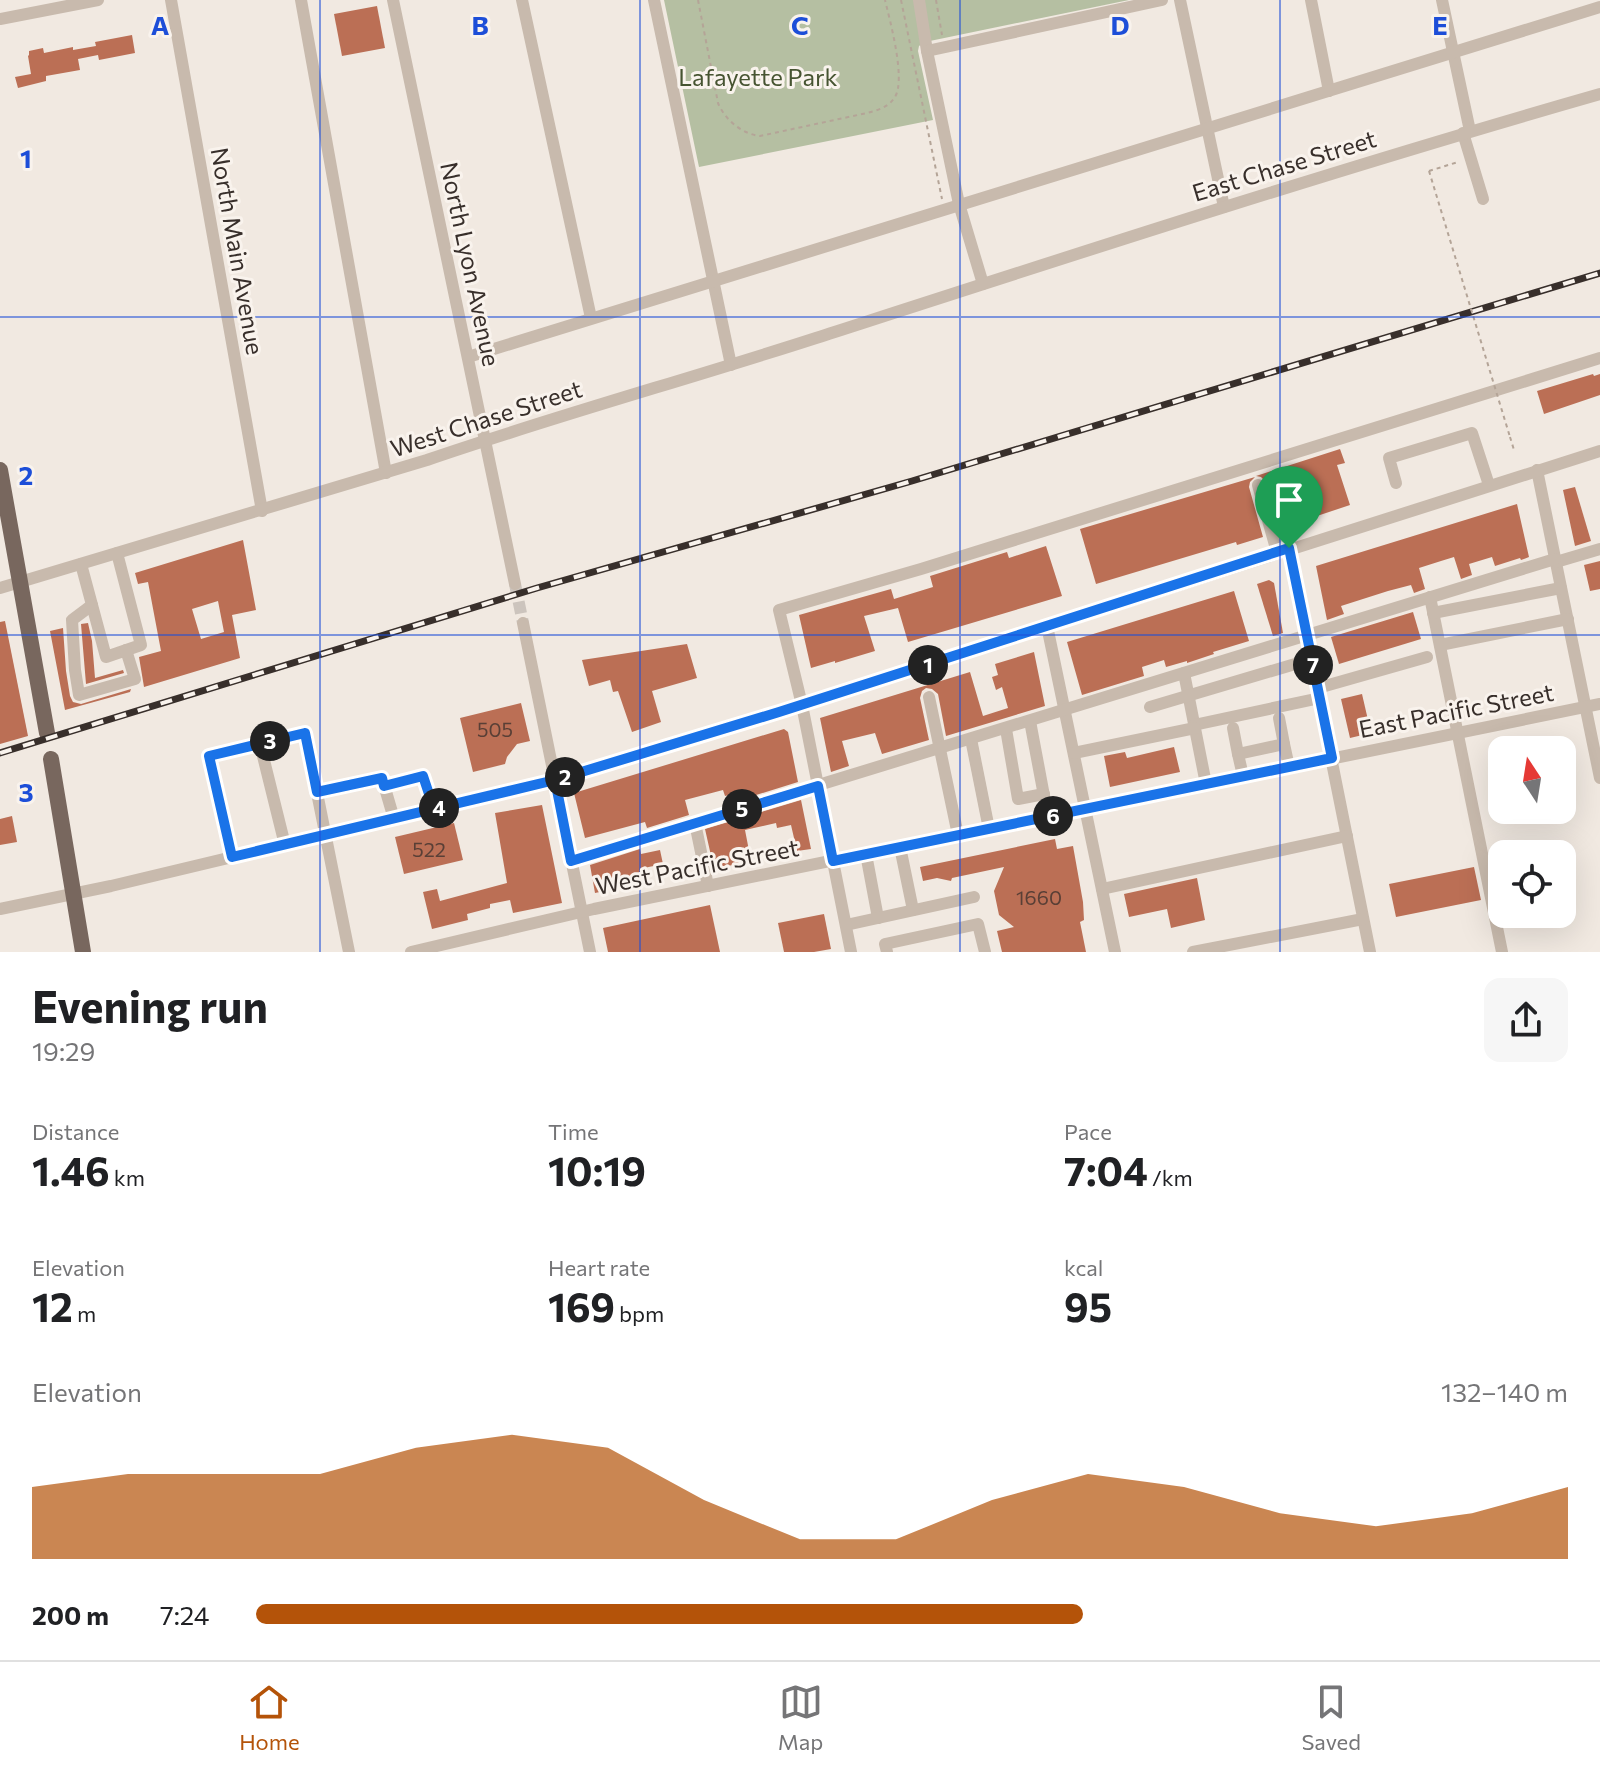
<!DOCTYPE html>
<html lang="en">
<head>
<meta charset="utf-8">
<style>
	:root { --surface:#fff; --page:#f6f6f6; --text:#202124; --muted:#757577; --line:#e0e0e0; --accent:#b45309 }
	body { margin:0; font-family:Commissioner,sans-serif; background:var(--page); color:var(--text); height:100vh; display:flex; flex-direction:column; font-size:30px; white-space:nowrap }
	* { box-sizing:border-box; margin:0 }
	p { font-size:26px; color:var(--muted) }
	.icon { flex:none; width:44px; height:44px; fill:none; stroke:currentColor; stroke-width:2; stroke-linecap:round; stroke-linejoin:round }
	.map { position:relative; height:952px; overflow:hidden }
	.drawer { display:flex; flex-direction:column; background:var(--surface); flex:1 }
	.drawer>* { flex:none }
	.needle { width:52px; rotate:348deg }
	.buttons { position:absolute; left:1488px; top:736px; display:grid; gap:16px }
	.buttons a { display:grid; place-items:center; width:88px; height:88px; border-radius:16px; background:var(--surface); box-shadow:0 8px 32px #0002; font-size:40px }
	.pin { position:absolute; display:grid; place-items:center; width:68px; height:68px; color:#fff; margin:-82px -34px; border-radius:50% 50% 50% 0; rotate:-45deg; box-shadow:0 0 8px #0007 }
	.pin .icon { rotate:45deg }
	.km { position:absolute; width:40px; height:40px; margin:-20px; border-radius:50%; background:#222; color:#fff; font-size:22px; line-height:40px; text-align:center }
	.round { display:grid; place-items:center; flex:none; width:84px; height:84px; border-radius:16px; background:var(--page) }
	.overview { display:flex; align-items:center; justify-content:space-between; height:136px; padding:0 32px }
	h1 { font-size:44px; font-weight:700; line-height:60px }
	.figures { display:grid; grid-template-columns:repeat(3,1fr); gap:12px; height:136px; padding:8px 32px }
	.figures div { display:grid; align-content:center }
	.figures b { font-size:40px; font-weight:700 }
	.figures small { font-size:22px; font-weight:400 }
	.figures p { font-size:22px }
	.chart { height:224px; padding:16px 32px }
	.chart p { display:flex; justify-content:space-between }
	.chart svg { width:100%; height:144px; margin-top:8px; fill:var(--accent); opacity:.7 }
	ul { padding:0 32px; list-style:none; font-size:26px }
	li { display:grid; grid-template-columns:128px 96px 1fr; align-items:center; height:60px }
	li i { height:20px; border-radius:10px; background:var(--accent) }
	.dock { display:flex; justify-content:space-around; align-items:center; height:112px; border-top:2px solid var(--line); background:var(--surface); font-size:22px; color:var(--muted) }
	.dock a { display:grid; justify-items:center; gap:4px }
	.dock .on { color:var(--accent) }
	.map>svg:first-child { display:block }
</style>
</head>
<body>
<div class="map">
<svg width="1600" height="952" viewBox="0 0 1600 952">
	<rect width="100%" height="100%" fill="#f1e9e1"/>
	<polygon fill="#b5bfa2" points="664,0 1129,0 925,42 919,46 918,51 933,120 699,167"/>
	<g fill="#bb6f55" fill-rule="evenodd">
		<polygon points="377,6 385,48 342,56 334,14"/>
		<polygon points="132,35 135,53 99,60 98,55 78,59 80,70 46,76 46,81 18,88 15,77 31,74 28,56 29,55 29,51 43,48 44,53 73,47 73,50 96,46 95,42"/>
		<polygon points="1593,374 1594,376 1600,374 1600,395 1544,414 1537,391"/>
		<polygon points="1340,449 1345,463 1337,465 1350,505 1308,519 1303,504 1275,512 1266,482 1261,477 1256,476"/>
		<polygon points="1255,477 1250,482 1249,487 1263,537 1237,545 1236,542 1096,584 1080,529"/>
		<polygon points="1575,487 1591,541 1575,546 1563,490"/>
		<polygon points="1517,504 1529,557 1521,560 1520,558 1495,566 1492,557 1469,564 1472,575 1461,579 1454,557 1441,561 1419,568 1425,589 1414,593 1411,585 1388,591 1341,606 1344,614 1327,620 1316,566"/>
		<path d="M 243,540 L 256,610 L 232,615 L 240,658 L 144,687 L 139,657 L 161,651 L 148,582 L 138,584 L 135,573 ZM 218,601 L 224,632 L 201,639 L 192,609 Z"/>
		<polygon points="1046,546 1062,596 908,642 898,608 864,616 875,651 835,663 835,661 811,668 799,615 891,589 894,599 933,587 930,576 1007,552 1009,558"/>
		<polygon points="1600,561 1600,589 1590,591 1584,565"/>
		<polygon points="1269,580 1274,583 1283,633 1273,636 1257,584"/>
		<polygon points="1234,591 1249,641 1213,652 1214,654 1187,663 1187,661 1166,667 1164,660 1142,667 1144,676 1082,695 1067,642"/>
		<polygon points="1413,612 1421,639 1339,664 1331,637"/>
		<polygon points="5,621 28,736 0,744 0,622"/>
		<polygon points="88,623 92,641 95,678 123,670 124,673 86,684 81,624"/>
		<polygon points="63,628 66,671 70,696 73,702 81,704 131,689 130,692 65,710 50,631"/>
		<polygon points="687,644 697,678 652,691 661,722 632,732 618,691 613,692 610,680 589,686 582,660"/>
		<polygon points="1034,652 1045,706 946,736 938,694 932,689 926,688 922,691 920,698 929,740 882,754 875,733 842,741 849,766 831,772 820,718 970,672 983,716 1008,708 1002,687 996,690 992,677 998,675 995,664"/>
		<polygon points="1362,694 1371,733 1350,738 1341,699"/>
		<polygon points="521,703 530,741 517,744 507,757 505,764 473,772 460,718"/>
		<polygon points="784,729 788,732 798,782 740,800 738,793 725,796 723,790 685,800 689,815 647,828 645,822 585,838 574,793"/>
		<polygon points="1174,747 1180,772 1110,787 1104,756 1125,752 1127,758"/>
		<polygon points="801,800 811,849 797,851 791,825 777,828 776,823 745,830 751,861 714,869 705,829"/>
		<polygon points="542,805 562,903 513,913 510,900 490,904 490,908 467,914 468,920 432,929 423,892 437,889 440,901 507,883 495,813"/>
		<polygon points="12,816 17,842 0,845 0,819"/>
		<polygon points="454,823 463,860 404,874 395,837"/>
		<polygon points="1055,839 1057,849 1073,846 1083,902 1084,920 1080,922 1086,952 1002,952 997,931 1014,927 999,915 994,891 1004,867 952,878 951,881 937,878 923,881 920,867"/>
		<polygon points="640,849 641,854 660,850 663,864 644,868 647,882 595,893 590,865"/>
		<polygon points="1474,867 1481,900 1396,917 1389,884"/>
		<polygon points="1197,878 1205,920 1171,928 1167,909 1129,917 1124,894"/>
		<polygon points="710,905 720,952 608,952 603,928"/>
		<polygon points="824,914 831,949 814,952 784,952 778,923"/>
	</g>
	<g fill="none" stroke-linecap="round" stroke-linejoin="round">
		<polyline stroke="#ccc4bd" stroke-width="12" stroke-dasharray="12 6" stroke-linecap="butt" points="515,584 523,623"/>
		<g stroke="#b4a497" stroke-width="2" stroke-dasharray="4 4" stroke-linecap="butt">
			<path d="M 698,0 L 718,103 C 725,120 742,134 760,136 L 867,113 C 878,110 889,107 895,97 C 906,79 890,21 885,0"/>
			<polyline points="901,0 942,199"/>
			<polyline points="936,0 942,35"/>
			<polyline points="1429,171 1458,162"/>
			<polyline points="1510,437 1514,450"/>
		</g>
		<g stroke="#c8baad" stroke-width="12">
			<polyline points="171,0 262,511"/>
			<polyline points="301,0 386,473"/>
			<polyline points="393,0 515,584"/>
			<polyline points="522,0 591,318"/>
			<polyline points="654,0 731,365"/>
			<polyline points="919,0 927,51 959,204 983,284"/>
			<polyline points="1180,0 1224,207"/>
			<polyline points="1311,0 1329,91"/>
			<polyline points="1442,0 1470,131"/>
			<polyline points="0,19 98,0"/>
			<polyline points="927,51 1162,0"/>
			<polyline points="1463,133 1483,199"/>
			<polyline points="468,357 1600,7"/>
			<polyline points="1537,470 1600,778"/>
			<polyline points="1396,483 1389,458 1472,433 1489,485"/>
			<polyline points="1258,485 1277,552"/>
			<polyline points="1289,548 1370,952"/>
			<polyline points="1556,562 1600,549"/>
			<polyline points="81,564 106,657 141,645 117,553"/>
			<path d="M 0,588 L 427,460 C 555,416 686,380 816,338 C 1076,254 1337,169 1600,94"/>
			<polyline points="1430,597 1502,952"/>
			<polyline points="92,605 72,620 75,670 79,695 135,679 126,650"/>
			<polyline points="1433,613 1561,588"/>
			<polyline points="523,623 590,952"/>
			<polyline points="1047,626 1115,952"/>
			<polyline points="1440,645 1568,619"/>
			<polyline points="1184,673 1206,784"/>
			<polyline points="1318,688 1427,657"/>
			<polyline points="929,697 958,835"/>
			<polyline points="1150,707 1312,659"/>
			<polyline points="1279,718 1284,744"/>
			<polyline points="1030,721 1048,817"/>
			<polyline points="1194,725 1320,698"/>
			<polyline points="1233,728 1238,754"/>
			<polyline points="1006,729 1018,799 1044,794"/>
			<polyline points="971,739 989,829"/>
			<polyline points="1074,753 1195,728"/>
			<polyline points="1243,776 1238,754 1284,744 1289,767"/>
			<polyline points="384,786 423,776 434,809"/>
			<polyline points="317,792 382,778 394,819"/>
			<polyline points="695,823 708,886"/>
			<polyline points="285,845 260,744 305,733 349,952"/>
			<polyline points="900,847 913,910"/>
			<polyline points="866,854 878,918"/>
			<polyline points="232,857 209,756 260,744"/>
			<polyline points="571,861 1555,559"/>
			<polyline points="1102,889 1347,836"/>
			<polyline points="0,909 111,886 555,780 802,705 1600,451"/>
			<polyline points="846,925 974,897"/>
			<polyline points="411,952 594,909 1600,704"/>
			<polyline points="851,952 802,705 779,610 921,569 1600,358"/>
			<polyline points="887,952 885,944 978,924 985,952"/>
			<polyline points="1193,952 1363,919"/>
		</g>
		<g stroke="#78675e" stroke-width="16">
			<polyline points="0,470 47,733"/>
			<polyline points="51,759 83,952"/>
		</g>
		<g stroke="#382f2b" stroke-width="7">
			<polyline id="rail" points="0,753 537,588 912,481 1600,273"/>
		</g>
		<use href="#rail" stroke="#f9f3ed" stroke-width="4" stroke-dasharray="12" stroke-linecap="butt"/>
		<polyline stroke="#b4a497" stroke-width="2" stroke-dasharray="4 4" stroke-linecap="butt" points="1429,171 1510,437"/>
	</g>
	<g fill="none" stroke-linecap="round" stroke-linejoin="round">
		<g stroke="#fff" stroke-width="16">
			<polyline id="route" points="1289,548 779,712 555,780 434,809 423,776 384,786 382,778 317,792 305,733 209,756 232,857 555,780 571,861 818,786 833,861 1332,758 1289,548"/>
		</g>
		<use href="#route" stroke="#1a73e8" stroke-width="10"/>
	</g>
	<path fill="none" stroke="#1d4ed8" stroke-width="2" stroke-opacity="0.55" d="M 320,0 L 320,952M 640,0 L 640,952M 960,0 L 960,952M 1280,0 L 1280,952M 0,317 L 1600,317M 0,635 L 1600,635"/>
	<g text-anchor="middle" dominant-baseline="central" stroke-width="6" stroke-linejoin="round" paint-order="stroke">
		<g font-size="20" fill="#593f36">
			<text x="495" y="729">505</text>
			<text x="429" y="849">522</text>
			<text x="1039" y="897">1660</text>
		</g>
		<g font-size="24" fill="#465431" stroke="#f9f3ed">
			<text x="758" y="76">Lafayette Park</text>
		</g>
		<g font-size="24" fill="#382f2b" stroke="#f9f3ed">
			<text transform="translate(1284 165) rotate(-17)">East Chase Street</text>
			<text transform="translate(238 251) rotate(80)">North Main Avenue</text>
			<text transform="translate(471 264) rotate(78)">North Lyon Avenue</text>
			<text transform="translate(486 418) rotate(-18)">West Chase Street</text>
			<text transform="translate(1456 710) rotate(-11)">East Pacific Street</text>
			<text transform="translate(697 866) rotate(-11)">West Pacific Street</text>
		</g>
	</g>
	<g font-size="26" text-anchor="middle" font-weight="bold" fill="#1d4ed8" stroke="#f9f3ed" stroke-width="6" stroke-linejoin="round" paint-order="stroke">
		<text x="160" y="35">A</text>
		<text x="480" y="35">B</text>
		<text x="800" y="35">C</text>
		<text x="1120" y="35">D</text>
		<text x="1440" y="35">E</text>
		<text x="26" y="168">1</text>
		<text x="26" y="485">2</text>
		<text x="26" y="802">3</text>
	</g>
</svg>
<div class="buttons">
<a><svg class="needle" viewBox="-14 -14 28 28"><path d="M0-13l5 13h-10z" fill="#e53935"/><path d="M0 13l5-13h-10z" fill="#757577"/></svg></a>
<a><svg class="icon" aria-label="locate" viewBox="0 0 24 24"><circle cx="12" cy="12" r="6"/><path d="M12 2v4M12 18v4M2 12h4M18 12h4"/></svg></a>
</div>
<div class="pin" style="left:1289px;top:548px;background:#1e9e55"><svg class="icon" aria-label="arrive" viewBox="0 0 24 24"><path d="M6 21V4h12l-3 4 3 4H6"/></svg></div>
<b class="km" style="left:928px;top:665px">1</b>
<b class="km" style="left:565px;top:777px">2</b>
<b class="km" style="left:270px;top:741px">3</b>
<b class="km" style="left:439px;top:808px">4</b>
<b class="km" style="left:742px;top:809px">5</b>
<b class="km" style="left:1053px;top:816px">6</b>
<b class="km" style="left:1313px;top:665px">7</b>
</div>
<section class="drawer">
<div class="overview"><div><h1>Evening run</h1><p>19:29</p></div><a class="round"><svg class="icon" aria-label="share" viewBox="0 0 24 24"><path d="M12 15V3M7 8l5-5 5 5M5 13v7h14v-7"/></svg></a></div>
<div class="figures">
<div><p>Distance</p><b>1.46<small> km</small></b></div>
<div><p>Time</p><b>10:19</b></div>
<div><p>Pace</p><b>7:04<small> /km</small></b></div>
</div>
<div class="figures">
<div><p>Elevation</p><b>12<small> m</small></b></div>
<div><p>Heart rate</p><b>169<small> bpm</small></b></div>
<div><p>kcal</p><b>95</b></div>
</div>
<div class="chart"><p><span>Elevation</span>132–140 m</p>
<svg viewBox="0 0 160 44" preserveAspectRatio="none"><path d="M0 44V22L10 18L20 18L30 18L40 10L50 6L60 10L70 26L80 38L90 38L100 26L110 18L120 22L130 30L140 34L150 30L160 22V44z"/></svg>
</div>
<ul>
<li><b>200 m</b>7:24<i style="width:63%"></i></li>
</ul>
</section>
<nav class="dock">
<a class="on"><svg class="icon" aria-label="home" viewBox="0 0 24 24"><path d="M3 11l9-7 9 7M6 9v11h12V9"/></svg>Home</a>
<a><svg class="icon" aria-label="map" viewBox="0 0 24 24"><path d="M3 6l6-2 6 2 6-2v14l-6 2-6-2-6 2zM9 4v14M15 6v14"/></svg>Map</a>
<a><svg class="icon" aria-label="saved" viewBox="0 0 24 24"><path d="M7 4h10v16l-5-4-5 4z"/></svg>Saved</a>
</nav>
</body>
</html>
